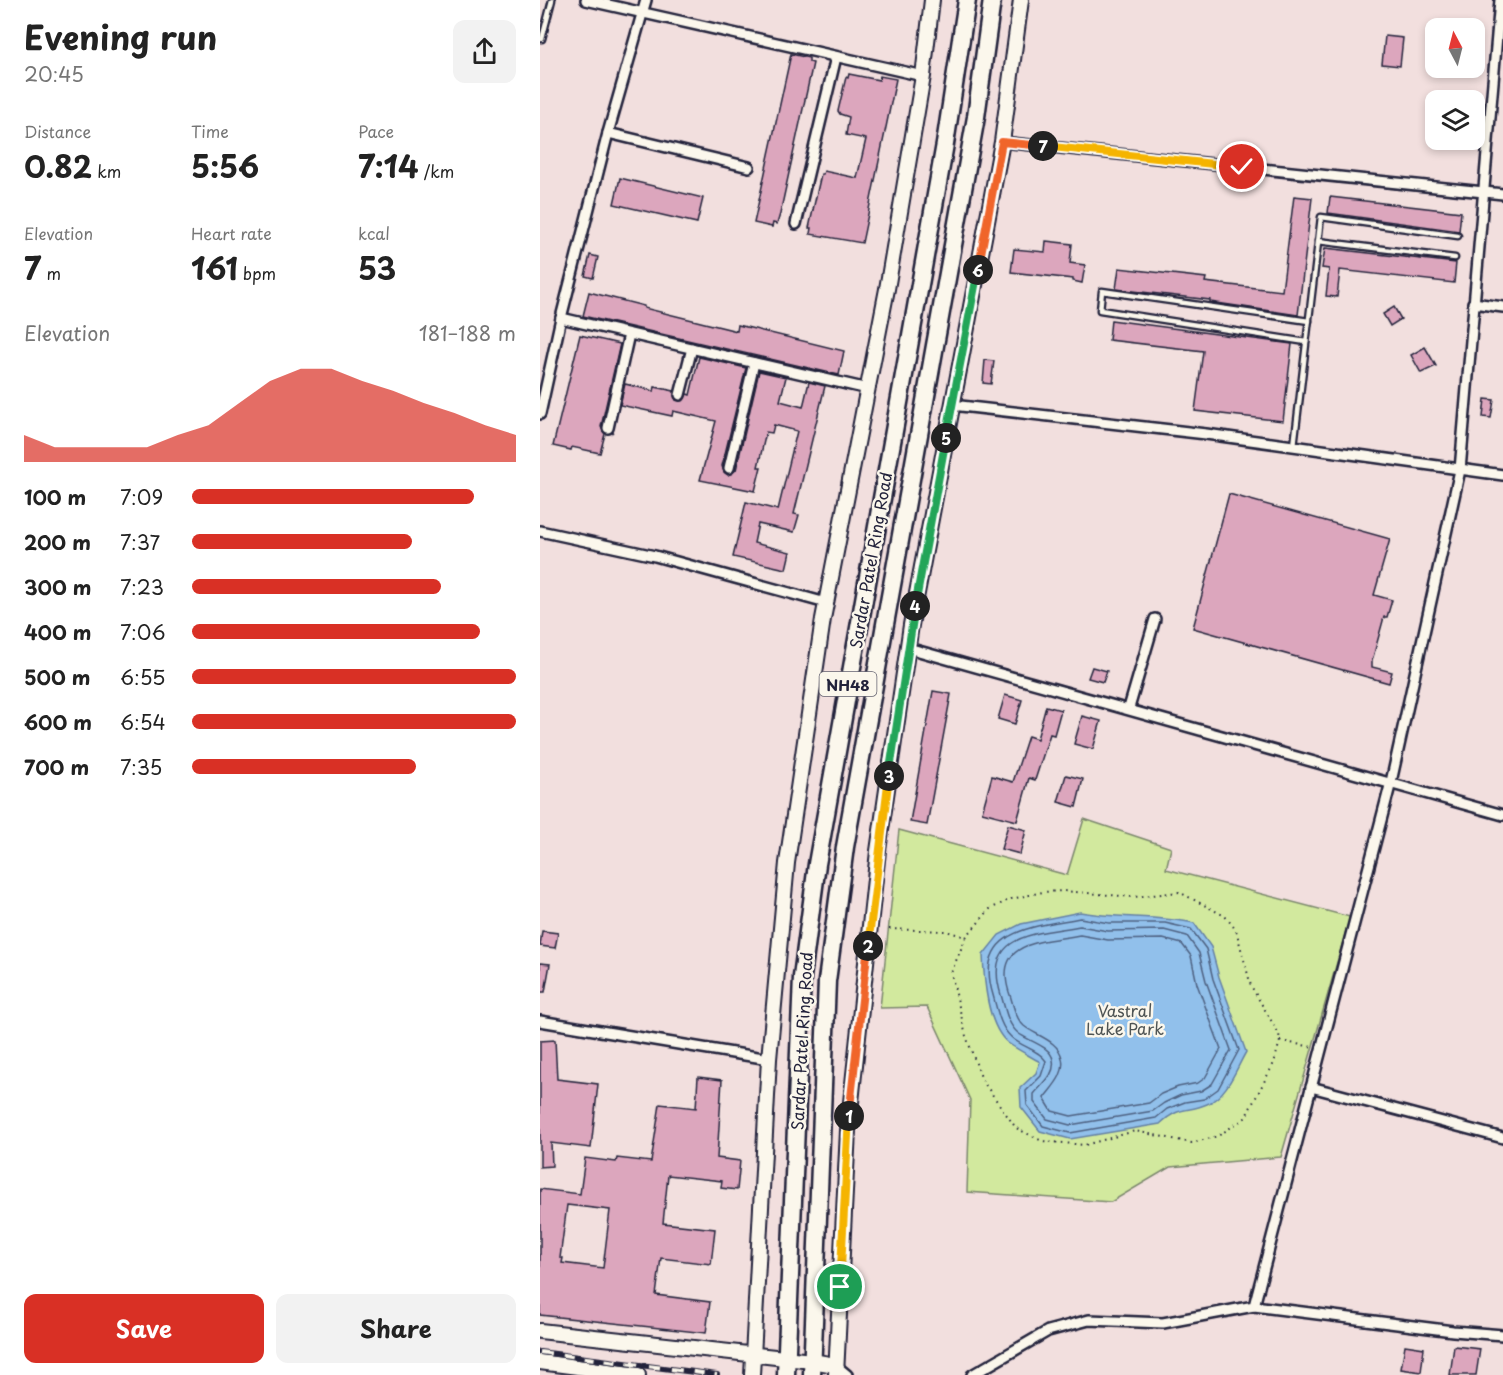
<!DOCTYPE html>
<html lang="en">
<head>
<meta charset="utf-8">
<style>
	:root { --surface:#fff; --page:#f2f2f2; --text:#222; --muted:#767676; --accent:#d93025 }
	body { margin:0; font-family:"Playpen Sans",sans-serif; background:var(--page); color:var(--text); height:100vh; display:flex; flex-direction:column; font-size:22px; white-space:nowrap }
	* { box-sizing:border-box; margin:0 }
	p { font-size:20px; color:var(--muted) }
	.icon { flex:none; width:33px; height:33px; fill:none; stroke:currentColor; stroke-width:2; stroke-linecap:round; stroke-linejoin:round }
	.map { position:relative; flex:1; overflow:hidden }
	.side { display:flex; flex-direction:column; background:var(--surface); width:540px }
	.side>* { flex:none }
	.needle { width:39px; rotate:353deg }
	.fabs { position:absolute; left:885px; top:18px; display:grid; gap:12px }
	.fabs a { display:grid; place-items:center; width:60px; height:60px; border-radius:12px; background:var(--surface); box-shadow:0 3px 9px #0003; font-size:30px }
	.pin { position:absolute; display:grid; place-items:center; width:51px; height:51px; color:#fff; margin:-26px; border:3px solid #fff; border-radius:50%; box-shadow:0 2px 6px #0007 }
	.km { position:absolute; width:30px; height:30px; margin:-15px; border-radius:50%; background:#222; color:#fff; font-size:16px; line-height:30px; text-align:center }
	.round { display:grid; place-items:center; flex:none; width:63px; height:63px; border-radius:12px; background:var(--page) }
	.summary { display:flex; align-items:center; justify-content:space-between; height:102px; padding:0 24px }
	h1 { font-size:33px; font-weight:700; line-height:45px }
	.stats { display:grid; grid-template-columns:repeat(3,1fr); gap:9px; height:102px; padding:6px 24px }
	.stats div { display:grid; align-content:center }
	.stats b { font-size:30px; font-weight:700 }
	.stats small { font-size:16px; font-weight:400 }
	.stats p { font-size:16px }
	.chart { height:168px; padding:12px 24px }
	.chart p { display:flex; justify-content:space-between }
	.chart svg { width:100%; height:108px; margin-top:6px; fill:var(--accent); opacity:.7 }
	.primary-button { display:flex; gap:12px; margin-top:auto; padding:12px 24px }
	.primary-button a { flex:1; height:69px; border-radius:12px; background:var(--accent); color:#fff; font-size:24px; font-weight:700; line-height:69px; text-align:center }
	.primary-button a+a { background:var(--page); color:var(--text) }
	ul { padding:0 24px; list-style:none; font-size:20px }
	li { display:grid; grid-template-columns:96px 72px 1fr; align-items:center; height:45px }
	li i { height:15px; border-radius:8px; background:var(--accent) }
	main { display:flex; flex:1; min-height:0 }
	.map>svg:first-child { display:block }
</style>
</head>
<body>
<main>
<section class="side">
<div class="summary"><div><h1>Evening run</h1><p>20:45</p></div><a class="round"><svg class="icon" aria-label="share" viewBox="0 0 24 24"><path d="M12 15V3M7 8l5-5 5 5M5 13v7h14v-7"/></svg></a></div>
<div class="stats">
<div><p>Distance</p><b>0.82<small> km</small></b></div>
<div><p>Time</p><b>5:56</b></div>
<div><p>Pace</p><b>7:14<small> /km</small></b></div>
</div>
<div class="stats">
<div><p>Elevation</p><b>7<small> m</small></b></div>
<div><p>Heart rate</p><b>161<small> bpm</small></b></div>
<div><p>kcal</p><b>53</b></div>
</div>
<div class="chart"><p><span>Elevation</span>181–188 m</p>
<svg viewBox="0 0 160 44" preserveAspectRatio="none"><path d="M0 44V33L10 38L20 38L30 38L40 38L50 33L60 29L70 20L80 11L90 6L100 6L110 11L120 15L130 20L140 24L150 29L160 33V44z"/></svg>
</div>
<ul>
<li><b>100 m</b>7:09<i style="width:87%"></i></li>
<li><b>200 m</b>7:37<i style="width:68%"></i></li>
<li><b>300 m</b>7:23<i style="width:77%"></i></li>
<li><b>400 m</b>7:06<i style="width:89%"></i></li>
<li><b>500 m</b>6:55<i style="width:100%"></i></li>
<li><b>600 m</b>6:54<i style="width:100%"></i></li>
<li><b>700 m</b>7:35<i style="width:69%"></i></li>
</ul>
<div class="primary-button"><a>Save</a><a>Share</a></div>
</section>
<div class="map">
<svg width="963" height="1375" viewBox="0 0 963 1375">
	<rect width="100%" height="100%" fill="#f2dfde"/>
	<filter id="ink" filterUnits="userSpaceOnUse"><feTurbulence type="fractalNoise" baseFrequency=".0167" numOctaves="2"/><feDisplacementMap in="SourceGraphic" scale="12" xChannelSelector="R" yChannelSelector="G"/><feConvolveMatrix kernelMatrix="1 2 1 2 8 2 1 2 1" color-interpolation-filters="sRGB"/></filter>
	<g filter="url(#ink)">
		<polygon fill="#d2e99e" stroke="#7a866c" stroke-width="1.5" points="544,819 631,848 626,869 810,917 741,1157 630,1167 571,1202 427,1192 430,1100 387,1007 340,1008 359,830 527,875"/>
		<path fill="#91c0eb" stroke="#6581a5" stroke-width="1.5" d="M 540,912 C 578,919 616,915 654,923 L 671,947 L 679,977 L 706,1052 C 696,1069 687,1096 667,1104 C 647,1113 640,1105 620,1124 L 530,1139 L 500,1131 L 481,1107 L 480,1088 L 496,1073 L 500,1062 C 490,1056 478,1050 468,1043 C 447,1026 444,980 443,955 L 459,935 L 481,924 Z"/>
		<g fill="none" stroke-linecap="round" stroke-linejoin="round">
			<g stroke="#4e6181" stroke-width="1.5">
				<path d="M 540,918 L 569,923 L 625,923 L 651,929 L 666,949 L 673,979 L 699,1050 L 678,1089 L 664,1099 L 645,1102 L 627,1109 L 616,1118 L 530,1133 L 503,1126 L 487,1105 L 486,1091 L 501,1076 L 506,1061 C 498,1049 481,1047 471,1037 C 460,1027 457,1009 453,995 C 433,929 494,927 540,918 Z"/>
				<path d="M 540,926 L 568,931 L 624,930 L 647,936 L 659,953 L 666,981 L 691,1050 L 672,1084 L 661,1091 L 641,1095 L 624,1103 L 613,1111 L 530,1125 L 507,1119 L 494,1102 L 494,1094 C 502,1084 516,1075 513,1060 C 511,1046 488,1041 478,1033 C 467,1024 465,1007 461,995 C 442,933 496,934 540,926 Z"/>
				<path d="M 540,935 L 568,940 L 623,939 L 642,944 L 651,956 L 657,984 L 681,1049 L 665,1078 L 658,1083 L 638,1087 L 621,1094 L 609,1103 L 531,1116 L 512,1111 L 504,1098 C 513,1086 526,1074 522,1058 C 518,1040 496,1036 484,1026 C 475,1018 473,1003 469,992 C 453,940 503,942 540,935 Z"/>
			</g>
		</g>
		<g fill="#dca6bd" stroke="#22223b" stroke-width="1.5" fill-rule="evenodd">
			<polygon points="845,36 863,38 860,66 842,64"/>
			<polygon points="251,54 269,58 269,62 273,63 240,214 237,224 233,223 232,227 214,223"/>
			<polygon points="309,74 339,80 340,76 356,79 322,243 270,234 271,228 269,228 281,174 283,174 284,171 317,178 326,139 306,135 309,117 300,114 298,111 306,77 308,78"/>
			<polygon points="80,178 163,198 157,223 74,204"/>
			<polygon points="754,196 772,198 758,315 670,302 670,300 576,289 579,268 666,278 665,282 742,291"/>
			<polygon points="790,197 921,212 919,231 788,213"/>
			<polygon points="506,241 532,244 530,263 545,265 542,283 533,281 533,279 471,272 474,249 505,252"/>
			<polygon points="785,248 916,263 914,283 800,270 797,297 786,296 789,269 782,268"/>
			<polygon points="50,255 58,257 53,278 45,276"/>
			<polygon points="49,292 104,306 104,308 197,331 198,325 304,351 299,375 43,316"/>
			<polygon points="854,307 861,319 850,326 843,314"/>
			<polygon points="571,320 752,344 743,421 655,411 663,351 569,340"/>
			<polygon points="40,335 80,344 61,427 65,434 60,453 32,447 31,450 13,446"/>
			<polygon points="885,347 896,366 881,373 871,355"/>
			<polygon points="159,357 206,368 182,466 184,472 188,475 196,470 219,371 246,377 240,401 263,407 269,382 285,386 254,514 259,515 254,532 218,524 214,543 250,552 246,569 193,557 206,502 238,510 257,431 234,425 232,433 226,432 218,467 221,467 215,491 160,480 176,421 133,411 132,416 80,405 85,384 114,391 115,387 134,391 136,400 144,400 147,394 150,395"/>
			<polygon points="445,360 454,361 451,384 443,383"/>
			<polygon points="945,399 954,400 951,418 943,417"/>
			<polygon points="689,494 850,539 834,595 852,600 847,617 844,617 832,661 832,667 852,672 849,683 653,628"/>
			<polygon points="552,667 567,671 563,682 548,678"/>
			<polygon points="393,691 411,694 387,825 370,822"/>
			<polygon points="465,695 482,700 475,724 458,719"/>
			<polygon points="506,706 521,710 514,735 510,734 495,780 489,778 477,821 442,812 452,776 473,782 488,736 497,739"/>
			<polygon points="542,716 561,721 553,749 534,744"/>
			<polygon points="526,775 543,779 536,807 518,802"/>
			<polygon points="468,825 486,830 480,854 461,849"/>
			<polygon points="2,931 18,933 15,948 0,946"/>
			<polygon points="0,963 10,964 5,992 0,992"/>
			<polygon points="15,1040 17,1079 58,1084 51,1148 11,1143 12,1166 0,1167 0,1041"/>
			<path d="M 158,1077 L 182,1080 L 177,1158 L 200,1161 L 197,1190 L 181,1188 L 182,1181 L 128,1175 L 123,1223 L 175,1229 L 171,1264 L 121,1258 L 116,1295 L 170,1302 L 166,1333 L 0,1315 L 0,1189 L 40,1194 L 45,1158 L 76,1162 L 77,1158 L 111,1162 L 120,1104 L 156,1108 ZM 27,1205 L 70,1210 L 63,1268 L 22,1263 L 23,1258 L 20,1258 Z"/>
			<polygon points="865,1345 884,1348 881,1372 861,1369"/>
			<polygon points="914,1346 940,1349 936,1375 910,1375"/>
		</g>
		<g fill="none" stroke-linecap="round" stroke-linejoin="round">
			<g stroke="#22223b" stroke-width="9">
				<g id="lane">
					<polyline points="0,39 2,39 12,0"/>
					<polyline points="778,241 915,258"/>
					<polyline points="766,342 560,310 562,291 769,321"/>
					<polyline points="754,446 781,217 918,236"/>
				</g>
			</g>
			<g stroke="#22223b" stroke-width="14">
				<g id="street">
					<polyline points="46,0 383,76"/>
					<polyline points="68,133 209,167"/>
					<polyline points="462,142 963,194"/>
					<polyline points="256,224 296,57"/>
					<polyline points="933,303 963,307"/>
					<polyline points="21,318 328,389"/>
					<polyline points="140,395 152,348"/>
					<polyline points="412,405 666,434 963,475"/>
					<polyline points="0,414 21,318 68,133 106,0"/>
					<polyline points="68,428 89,334"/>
					<polyline points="189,468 214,363"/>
					<polyline points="0,531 115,556 286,603"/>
					<polyline points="368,648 963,815"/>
					<polyline points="589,708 615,619"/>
					<polyline points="0,1021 229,1059"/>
					<polyline points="771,1087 963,1138"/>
					<polyline points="714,1306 913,1331 963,1335"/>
					<polyline points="295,1365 307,1375"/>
					<polyline points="432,1375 508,1331 549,1320 623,1323 714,1306 851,782 920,470 960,0"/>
				</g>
			</g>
			<g stroke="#22223b" stroke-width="18">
				<g id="secondary">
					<polyline points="0,1331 272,1361 295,1365"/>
					<polyline points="0,1362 98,1375"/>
					<polyline points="212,1375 229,1059 247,863 283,619 347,289 383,76 392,0"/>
					<polyline points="296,1375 308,1130 338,851 371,625 462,142 481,0"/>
				</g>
			</g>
			<g stroke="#22223b" stroke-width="21">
				<g id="highway">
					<polyline points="246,1375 262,977 277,864 405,144 427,0"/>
					<polyline points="272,1375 287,981 305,847 436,117 452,0"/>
				</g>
			</g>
			<g stroke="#22223b" stroke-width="2" stroke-dasharray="1.5 4.5" stroke-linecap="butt">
				<polyline points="349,929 406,931 426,937 450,909 471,899 503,892 523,891 594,897 639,892 685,916 696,930 711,986 739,1034 740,1041 734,1063 705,1118 678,1136 652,1143 595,1131 545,1145 502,1141 476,1128 442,1080 426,1036 411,973 426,937"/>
				<polyline points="740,1041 773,1047"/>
			</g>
			<use href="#lane" stroke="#fbf7ec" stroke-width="4.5"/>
			<use href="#street" stroke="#fbf7ec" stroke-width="9"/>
			<use href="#secondary" stroke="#fbf7ec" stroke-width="14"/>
			<use href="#highway" stroke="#fbf7ec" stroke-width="16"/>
			<g stroke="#22223b" stroke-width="6">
				<polyline id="rail" points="0,1352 177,1375"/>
			</g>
			<use href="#rail" stroke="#fbf7ec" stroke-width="4" stroke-dasharray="11" stroke-linecap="butt"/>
		</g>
	</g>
	<g fill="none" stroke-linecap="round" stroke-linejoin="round" filter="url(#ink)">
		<g stroke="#fff" stroke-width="12">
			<polyline id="split-1" points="300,1287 309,1116"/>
		</g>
		<g stroke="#fff" stroke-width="12">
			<polyline id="split-2" points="309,1116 328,946"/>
		</g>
		<g stroke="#fff" stroke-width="12">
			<polyline id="split-3" points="328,946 349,776"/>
		</g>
		<g stroke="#fff" stroke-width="12">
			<polyline id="split-4" points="349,776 375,606"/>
		</g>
		<g stroke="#fff" stroke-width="12">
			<polyline id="split-5" points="375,606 406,438"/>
		</g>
		<g stroke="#fff" stroke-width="12">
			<polyline id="split-6" points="406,438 438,270"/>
		</g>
		<g stroke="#fff" stroke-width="12">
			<polyline id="split-7" points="438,270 462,142 503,146"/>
		</g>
		<g stroke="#fff" stroke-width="12">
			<polyline id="split-8" points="503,146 702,167"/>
		</g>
		<use href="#split-1" stroke="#f5b400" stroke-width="8"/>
		<use href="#split-2" stroke="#f0652b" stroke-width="8"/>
		<use href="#split-3" stroke="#f5b400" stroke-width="8"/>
		<use href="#split-4" stroke="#22a559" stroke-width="8"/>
		<use href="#split-5" stroke="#22a559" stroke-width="8"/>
		<use href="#split-6" stroke="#22a559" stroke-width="8"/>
		<use href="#split-7" stroke="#f0652b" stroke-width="8"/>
		<use href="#split-8" stroke="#f5b400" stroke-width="8"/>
	</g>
	<g text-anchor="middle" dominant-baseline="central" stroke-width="5" stroke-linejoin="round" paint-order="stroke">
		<rect fill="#fbf7ec" stroke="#636270" stroke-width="1.5" x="279.5" y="672" width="57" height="24" rx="4.5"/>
		<g font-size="15" font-weight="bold" fill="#22223b">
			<text x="308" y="684">NH48</text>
		</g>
		<g font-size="16" fill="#22223b" stroke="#fbf7ec">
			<text transform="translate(330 560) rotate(-80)">Sardar Patel Ring Road</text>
			<text transform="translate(261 1041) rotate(-87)">Sardar Patel Ring Road</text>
		</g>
		<g font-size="16" fill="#4e5454" stroke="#fbf7ec">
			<text x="585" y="1010">Vastral<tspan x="585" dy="18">Lake Park</tspan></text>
		</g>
	</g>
</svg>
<div class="fabs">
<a><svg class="needle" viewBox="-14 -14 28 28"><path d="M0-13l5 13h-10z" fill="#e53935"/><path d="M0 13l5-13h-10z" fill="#767676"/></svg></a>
<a><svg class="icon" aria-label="layers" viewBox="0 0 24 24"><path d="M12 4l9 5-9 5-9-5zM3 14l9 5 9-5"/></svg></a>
</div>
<div class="pin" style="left:300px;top:1287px;background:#1e9e55"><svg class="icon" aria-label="arrive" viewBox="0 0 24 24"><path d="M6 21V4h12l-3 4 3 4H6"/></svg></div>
<div class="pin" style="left:702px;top:167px;background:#d93025"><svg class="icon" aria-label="check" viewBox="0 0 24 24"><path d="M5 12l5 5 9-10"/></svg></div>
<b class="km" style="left:309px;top:1116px">1</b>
<b class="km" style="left:328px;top:946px">2</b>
<b class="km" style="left:349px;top:776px">3</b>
<b class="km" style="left:375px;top:606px">4</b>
<b class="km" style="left:406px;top:438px">5</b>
<b class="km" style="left:438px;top:270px">6</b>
<b class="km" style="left:503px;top:146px">7</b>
</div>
</main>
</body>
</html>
